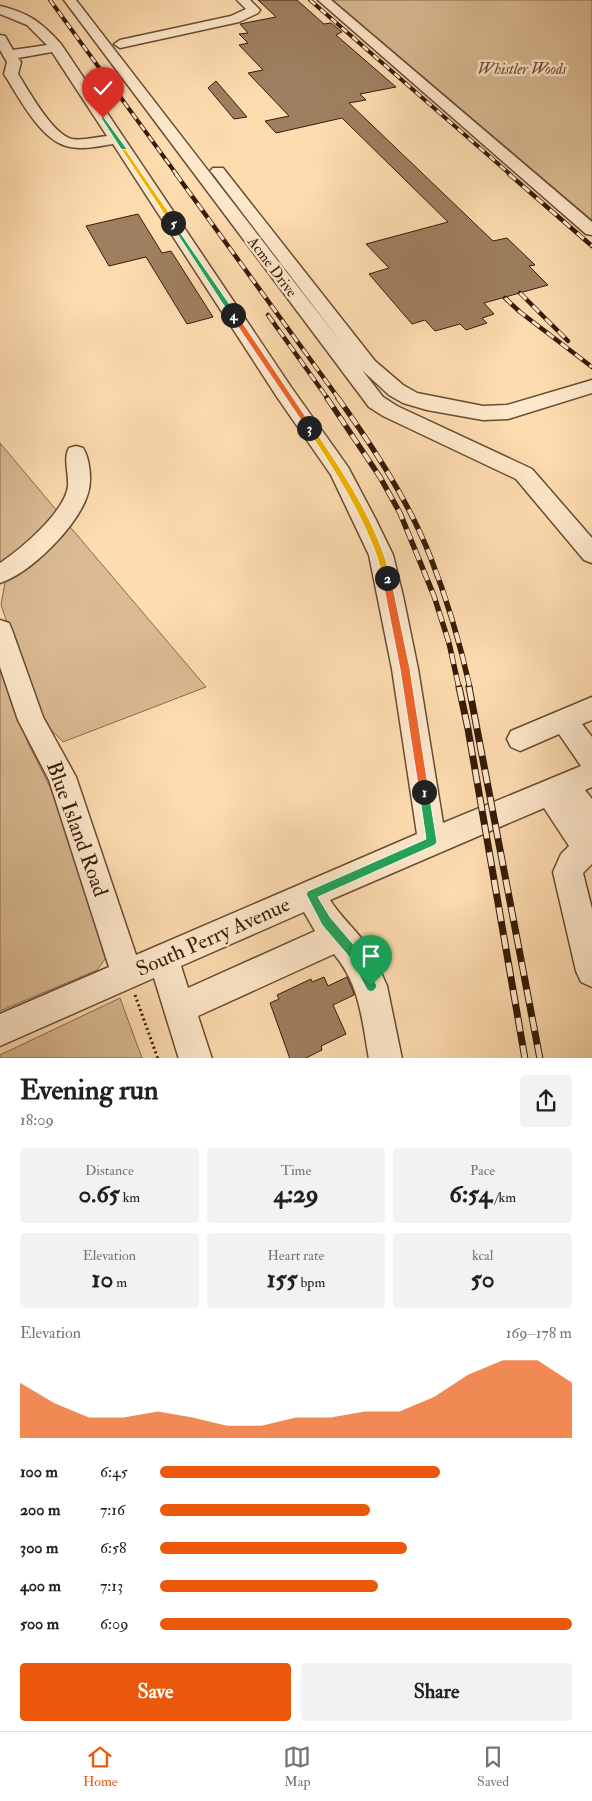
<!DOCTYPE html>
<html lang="en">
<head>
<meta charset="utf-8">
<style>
	:root { --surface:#fff; --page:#f2f2f2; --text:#202124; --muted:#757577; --line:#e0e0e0; --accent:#ea580c }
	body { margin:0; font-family:"IM FELL Double Pica",serif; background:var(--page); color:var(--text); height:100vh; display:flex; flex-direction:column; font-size:19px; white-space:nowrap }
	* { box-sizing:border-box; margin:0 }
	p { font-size:16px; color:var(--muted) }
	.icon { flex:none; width:28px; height:28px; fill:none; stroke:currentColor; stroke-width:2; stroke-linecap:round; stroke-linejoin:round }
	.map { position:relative; height:1058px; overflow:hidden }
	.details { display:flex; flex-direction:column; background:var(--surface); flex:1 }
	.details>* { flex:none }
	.pin { position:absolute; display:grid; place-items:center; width:42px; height:42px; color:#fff; margin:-51px -21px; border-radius:50% 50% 50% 0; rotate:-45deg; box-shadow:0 0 5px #0007 }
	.pin .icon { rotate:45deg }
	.km { position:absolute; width:25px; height:25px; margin:-12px; border-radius:50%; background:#222; color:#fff; font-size:14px; line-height:25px; text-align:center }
	.round { display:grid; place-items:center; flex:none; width:52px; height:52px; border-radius:5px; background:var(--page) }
	.summary { display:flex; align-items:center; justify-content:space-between; height:85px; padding:0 20px }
	h1 { font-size:28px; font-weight:700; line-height:38px }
	.figures { display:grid; grid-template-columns:repeat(3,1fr); gap:8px; height:85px; padding:5px 20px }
	.figures div { display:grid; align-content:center; border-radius:5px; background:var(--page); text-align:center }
	.figures b { font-size:25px; font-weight:700 }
	.figures small { font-size:14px; font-weight:400 }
	.figures p { font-size:14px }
	.chart { height:140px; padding:10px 20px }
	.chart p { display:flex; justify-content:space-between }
	.chart svg { width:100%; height:90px; margin-top:5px; fill:var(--accent); opacity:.7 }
	.cta { display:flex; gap:10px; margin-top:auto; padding:10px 20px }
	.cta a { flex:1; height:58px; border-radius:5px; background:var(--accent); color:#fff; font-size:20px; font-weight:700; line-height:58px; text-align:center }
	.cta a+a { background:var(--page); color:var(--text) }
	ul { padding:0 20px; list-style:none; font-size:16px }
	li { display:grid; grid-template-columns:80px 60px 1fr; align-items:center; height:38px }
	li i { height:12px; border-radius:6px; background:var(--accent) }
	.dock { display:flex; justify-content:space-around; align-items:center; height:70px; border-top:1px solid var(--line); background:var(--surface); font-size:14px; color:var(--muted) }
	.dock a { display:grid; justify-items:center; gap:2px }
	.dock .on { color:var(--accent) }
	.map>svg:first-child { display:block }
</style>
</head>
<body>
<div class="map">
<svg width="592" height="1059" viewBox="0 0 592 1059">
	<rect width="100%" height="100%" fill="#fddcaf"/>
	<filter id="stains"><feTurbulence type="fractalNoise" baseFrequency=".004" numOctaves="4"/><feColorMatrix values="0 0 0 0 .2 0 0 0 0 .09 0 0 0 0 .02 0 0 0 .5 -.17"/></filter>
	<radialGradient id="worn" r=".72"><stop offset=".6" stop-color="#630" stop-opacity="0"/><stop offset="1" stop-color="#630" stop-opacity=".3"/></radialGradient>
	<g fill="#dbbb93" stroke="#896b4e">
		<polygon points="333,0 592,0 592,220"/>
		<polygon points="0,443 58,512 30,543 0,564"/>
		<polygon points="66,522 206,687 63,742 40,718 1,605 5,582 24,570"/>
		<polygon points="0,665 28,743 53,793 108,955 97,970 0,1011"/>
		<polygon points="120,998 142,1058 0,1058 0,1055"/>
	</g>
	<g fill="#9e7f5f" stroke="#371b09">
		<polygon points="258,0 297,0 324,24 331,23 342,32 336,35 396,87 360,94 366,100 349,103 493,241 507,238 535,265 529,266 548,285 484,303 494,314 482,318 487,323 466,330 460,324 435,331 425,320 412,324 369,274 389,268 366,244 448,222 342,118 276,133 265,121 289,116 248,73 263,70 239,45 248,43 239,34 248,33 240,24 276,17"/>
		<polygon points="216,81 247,117 234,119 208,88"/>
		<polygon points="138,214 162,253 171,251 213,317 187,324 146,257 109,266 86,226"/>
		<polygon points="324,977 328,986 347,977 353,991 354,995 333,1005 346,1034 321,1046 322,1050 304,1059 290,1059 270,1003 279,999 277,995 311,979 312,982"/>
	</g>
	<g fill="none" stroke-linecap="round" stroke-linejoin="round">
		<g stroke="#684b32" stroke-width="3">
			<g id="minor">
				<polygon points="64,0 76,0 343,345 213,174 210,171 213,168 223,168 375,361 403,385 417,393 483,406 507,405 592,380 592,393 508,419 483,420 427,410 403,403 389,395 362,370 383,397 397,406 532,469 592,538 592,563 584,560 516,479 383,416 369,407"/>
				<polygon points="237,0 250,0 260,10 258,13 239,22 120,48 114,44 120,40 231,16 246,9"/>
				<polygon points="318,0 331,0 592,222 592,235 586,234"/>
				<path d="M 0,6 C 29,13 41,22 61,44 L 291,387 L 348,467 L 375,518 L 393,555 L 403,596 L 418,669 L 443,823 L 581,766 L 559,734 L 520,751 L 511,747 L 507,739 L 511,731 L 592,697 L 592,720 L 582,724 L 592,737 L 592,787 L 585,790 L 592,799 L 592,864 L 583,873 L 592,909 L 592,987 L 581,982 L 576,971 L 553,872 L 561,854 L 569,846 L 544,808 L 330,900 C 340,916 354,928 365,943 C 374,956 381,972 387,986 L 402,1059 L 369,1059 C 362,1020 360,985 334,954 L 198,1016 L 212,1059 L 179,1059 L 154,978 L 0,1046 L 0,1014 L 109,967 L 49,780 L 18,720 L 0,667 L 0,620 L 9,623 L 12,630 L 43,717 L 76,777 L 136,955 L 417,834 L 392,669 L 369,555 L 331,475 L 277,397 L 113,144 C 99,146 84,150 70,147 C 41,142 19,97 4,74 L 7,62 L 0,50 L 0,35 L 5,36 L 13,50 L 47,45 L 27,25 L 0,14 ZM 52,52 L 107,136 C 96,137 83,141 72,139 C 52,134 29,91 18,74 L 21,62 L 18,58 ZM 304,912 L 315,931 L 188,988 L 181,966 Z"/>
				<path d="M 76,446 L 83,448 C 90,459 92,481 88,493 C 79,525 31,573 0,583 L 0,563 C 21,549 65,512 68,486 C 69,474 63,458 69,448 Z"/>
			</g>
		</g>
		<polyline stroke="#371b09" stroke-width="3" stroke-dasharray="2 3" stroke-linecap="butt" points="135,995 158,1059"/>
		<use href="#minor" fill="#fee8cb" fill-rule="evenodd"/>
		<g stroke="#371b09" stroke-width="4">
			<g id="rail-far3">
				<polyline points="50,0 177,175"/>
				<polyline points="310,0 511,175"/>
			</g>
		</g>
		<g stroke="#371b09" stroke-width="4.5">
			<g id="rail-far2">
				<polyline points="176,174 339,399"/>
				<polyline points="509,174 592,246"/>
				<polyline points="520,293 568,341"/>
				<polyline points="505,298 520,312 592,367"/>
				<polyline points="268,315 328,399"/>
			</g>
		</g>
		<g stroke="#371b09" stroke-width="5.5">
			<g id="rail-far1">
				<polyline points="327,398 380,477 400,513 434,596 449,643 459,688"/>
				<path d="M 338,398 C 373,447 408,500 430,556 C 447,599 460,643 470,688"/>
			</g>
		</g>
		<g stroke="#371b09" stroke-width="7">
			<g id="rail">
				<polyline points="459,687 468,729 525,1059"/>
				<polyline points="469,687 540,1059"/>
			</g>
		</g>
		<use href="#rail-far3" stroke="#fee8cb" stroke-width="2.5" stroke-dasharray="7" stroke-linecap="butt"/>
		<use href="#rail-far2" stroke="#fee8cb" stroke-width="3" stroke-dasharray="9" stroke-linecap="butt"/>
		<use href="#rail-far1" stroke="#fee8cb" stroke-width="4" stroke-dasharray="11" stroke-linecap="butt"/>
		<use href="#rail" stroke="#fee8cb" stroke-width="5" stroke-dasharray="14" stroke-linecap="butt"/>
	</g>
	<polygon fill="#22a559" stroke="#fff" points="424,787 429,792 437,842 435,845 318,897 330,917 359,951 377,986 375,990 371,992 367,990 351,959 322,925 306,894 308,891 426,839 419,792"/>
	<polygon fill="#f0652b" stroke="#fff" points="387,574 391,578 410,669 429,792 424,797 419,792 400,669 382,578"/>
	<path fill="#f5b400" stroke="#fff" d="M 307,426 L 312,426 C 344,473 377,522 391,578 L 390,580 L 384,580 C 380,572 379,562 376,554 C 359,509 334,469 307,429 Z"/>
	<polygon fill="#f0652b" stroke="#fff" points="233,313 236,313 312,426 312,429 307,429 230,315"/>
	<polygon fill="#22a559" stroke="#fff" points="173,222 237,315 236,316 230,315 170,223"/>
	<polygon fill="#f5b400" stroke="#fff" points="124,147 176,223 175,225 170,223 121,149"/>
	<polygon fill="#22a559" stroke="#fff" points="103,116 127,149 126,150 121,149 101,118"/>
	<g text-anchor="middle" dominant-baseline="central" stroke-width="5" stroke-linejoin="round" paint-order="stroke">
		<g font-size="15" font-style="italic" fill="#684b32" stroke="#fee8cb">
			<text x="522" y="69">Whistler Woods</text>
		</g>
		<g font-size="15" fill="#371b09" stroke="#fee8cb">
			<text transform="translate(272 267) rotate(53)">Acme Drive</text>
		</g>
		<g font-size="21" fill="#371b09" stroke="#fee8cb">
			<text transform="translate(77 829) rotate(70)">Blue Island Road</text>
			<text transform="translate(213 937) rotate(-24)">South Perry Avenue</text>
		</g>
	</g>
	<rect width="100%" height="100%" filter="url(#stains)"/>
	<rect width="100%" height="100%" fill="url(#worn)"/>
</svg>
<div class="pin" style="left:371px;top:986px;background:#1e9e55"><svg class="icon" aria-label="arrive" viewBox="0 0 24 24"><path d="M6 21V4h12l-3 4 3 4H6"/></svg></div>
<div class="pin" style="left:103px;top:118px;background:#d93025"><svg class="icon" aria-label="check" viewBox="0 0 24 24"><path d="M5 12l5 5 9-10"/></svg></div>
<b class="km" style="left:424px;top:792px">1</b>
<b class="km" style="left:387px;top:578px">2</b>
<b class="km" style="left:309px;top:428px">3</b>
<b class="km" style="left:233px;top:315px">4</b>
<b class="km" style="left:173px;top:223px">5</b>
</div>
<section class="details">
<div class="summary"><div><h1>Evening run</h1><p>18:09</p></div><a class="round"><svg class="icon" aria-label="share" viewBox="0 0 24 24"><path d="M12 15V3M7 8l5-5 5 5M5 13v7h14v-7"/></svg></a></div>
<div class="figures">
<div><p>Distance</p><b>0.65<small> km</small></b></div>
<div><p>Time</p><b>4:29</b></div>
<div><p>Pace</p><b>6:54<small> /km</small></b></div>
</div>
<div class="figures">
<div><p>Elevation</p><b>10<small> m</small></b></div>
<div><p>Heart rate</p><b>155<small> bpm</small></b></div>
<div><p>kcal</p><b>50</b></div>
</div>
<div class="chart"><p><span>Elevation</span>169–178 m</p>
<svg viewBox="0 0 160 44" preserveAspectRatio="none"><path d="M0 44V17L10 27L20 34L30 34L40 31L50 34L60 38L70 38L80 34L90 34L100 31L110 31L120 24L130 13L140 6L150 6L160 17V44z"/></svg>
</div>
<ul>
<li><b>100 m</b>6:45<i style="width:68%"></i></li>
<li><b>200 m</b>7:16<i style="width:51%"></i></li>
<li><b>300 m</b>6:58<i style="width:60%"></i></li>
<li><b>400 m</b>7:13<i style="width:53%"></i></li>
<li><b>500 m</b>6:09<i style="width:100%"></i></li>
</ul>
<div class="cta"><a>Save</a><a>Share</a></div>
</section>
<nav class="dock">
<a class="on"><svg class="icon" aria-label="home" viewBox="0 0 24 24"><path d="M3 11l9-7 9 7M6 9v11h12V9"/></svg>Home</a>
<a><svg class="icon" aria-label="map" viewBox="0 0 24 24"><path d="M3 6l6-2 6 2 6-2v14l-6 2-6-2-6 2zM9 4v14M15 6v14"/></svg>Map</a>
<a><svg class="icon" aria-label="saved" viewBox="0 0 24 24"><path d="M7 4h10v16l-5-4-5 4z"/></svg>Saved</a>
</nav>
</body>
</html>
